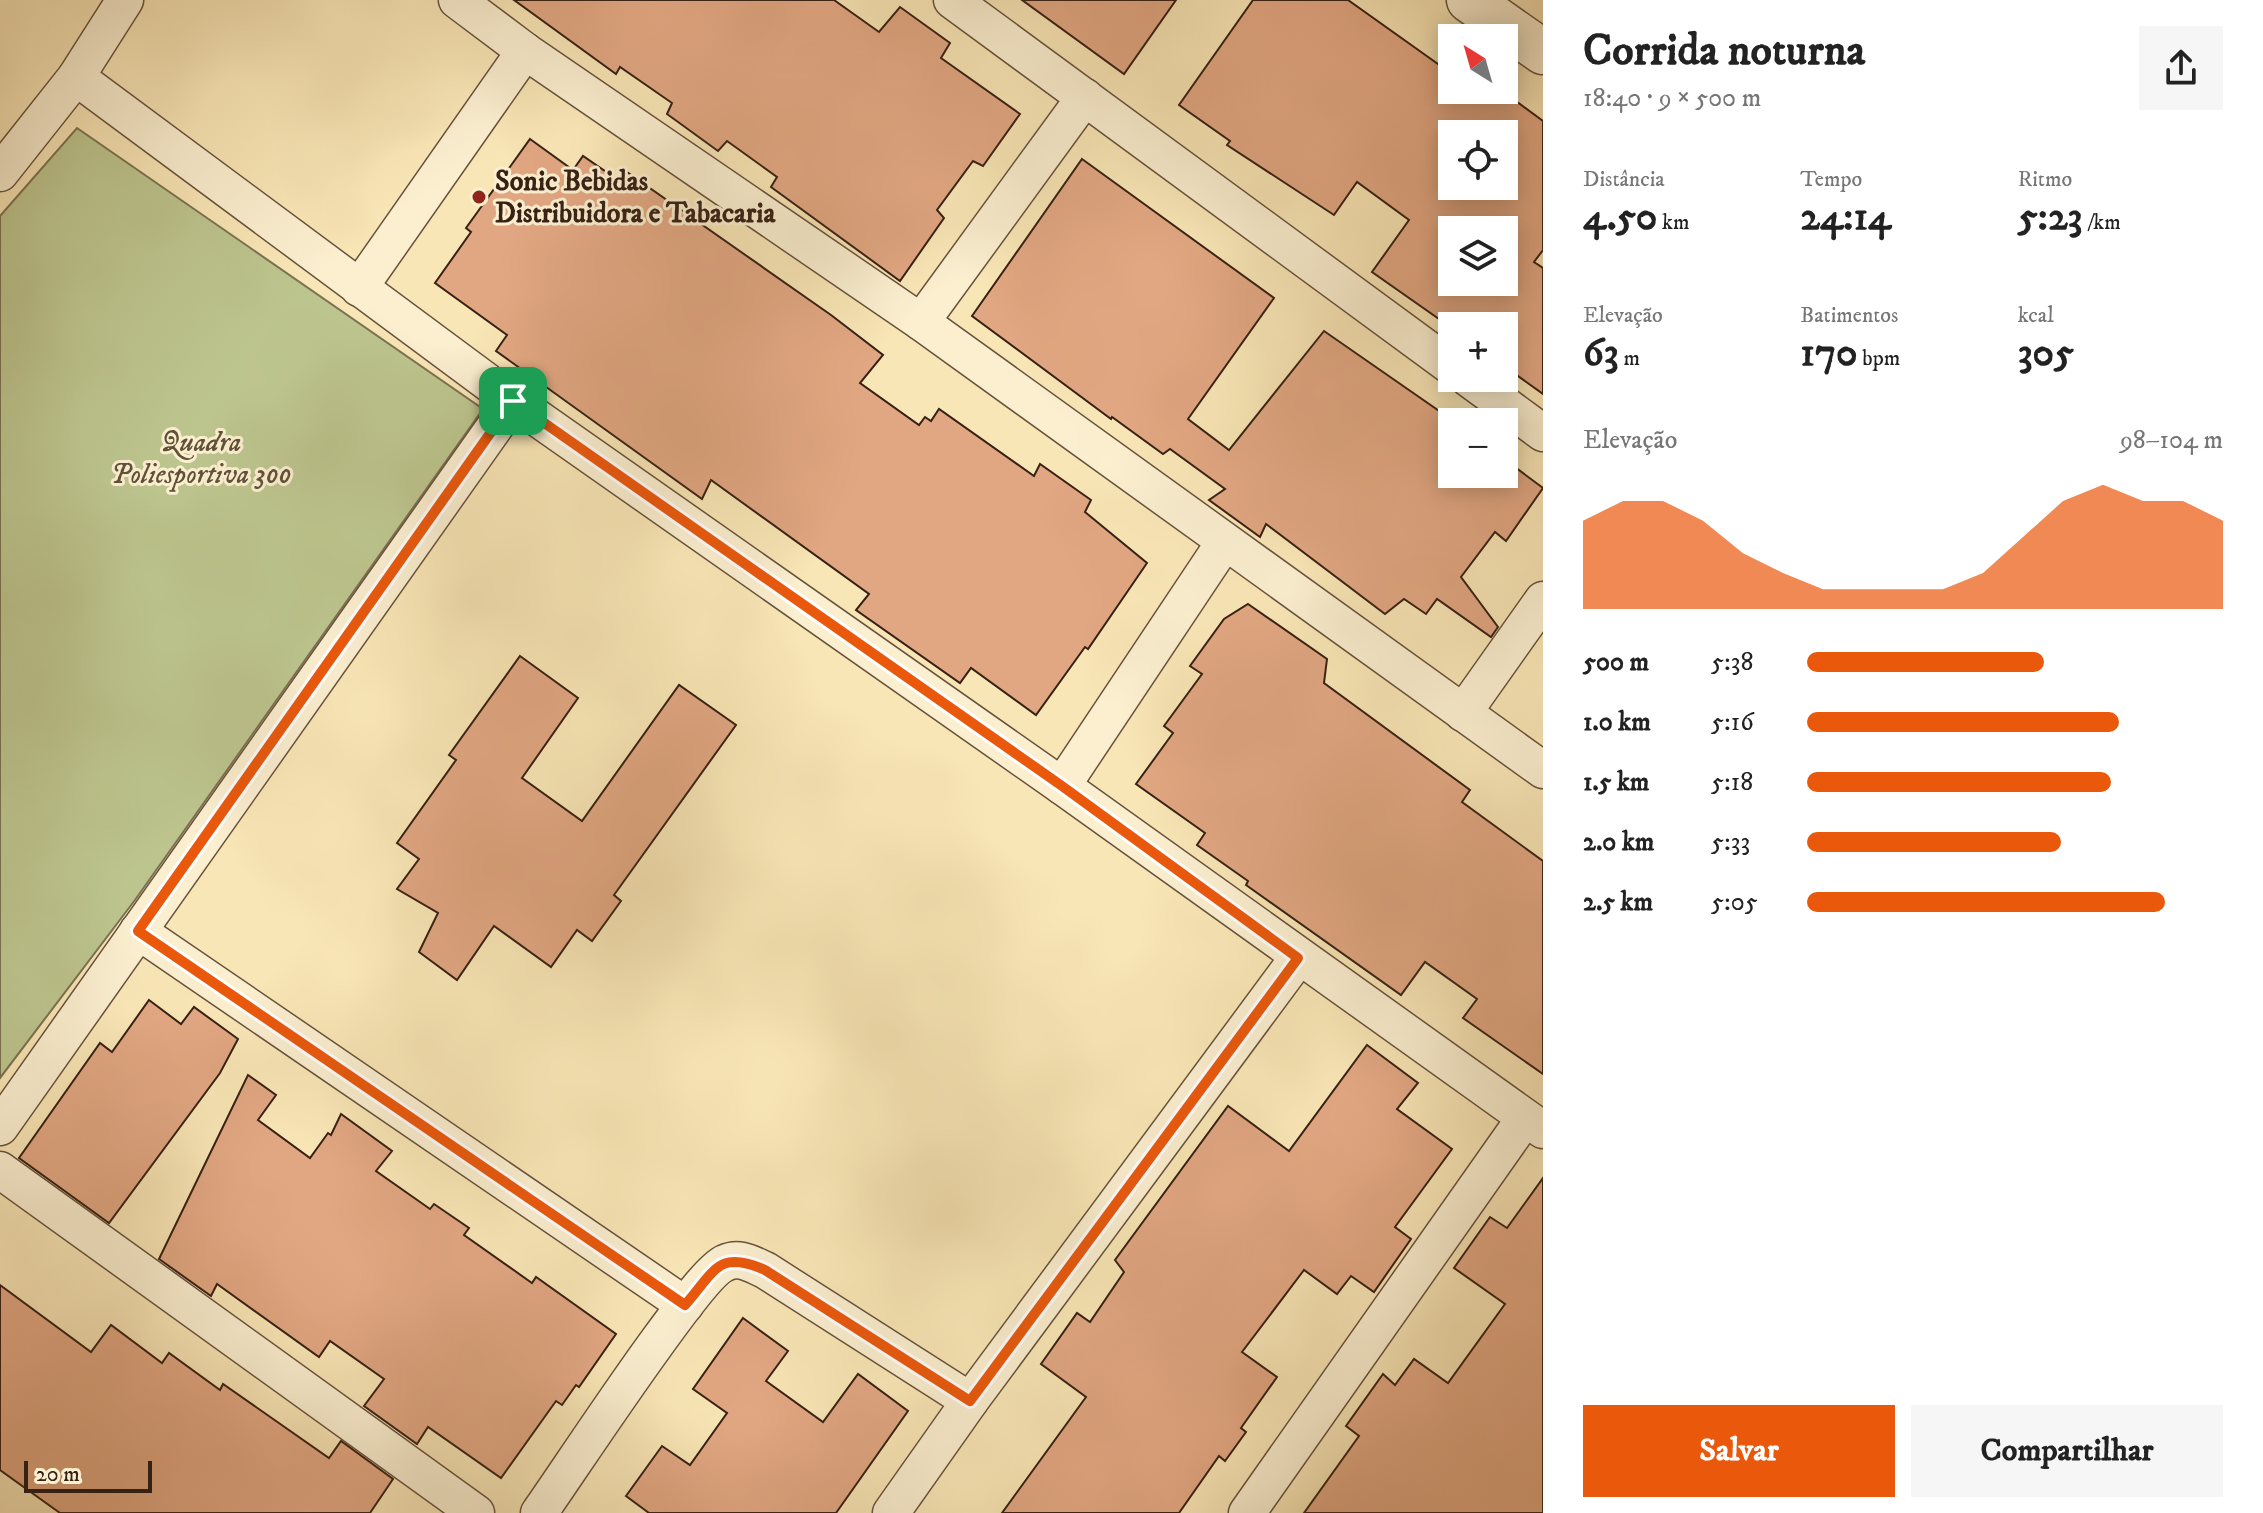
<!DOCTYPE html>
<html lang="pt">
<head>
<meta charset="utf-8">
<style>
	:root { --surface:#fff; --page:#f6f6f6; --text:#222; --muted:#767676; --accent:#ea580c }
	body { margin:0; font-family:"IM FELL DW Pica",serif; background:var(--page); color:var(--text); height:100vh; display:flex; flex-direction:column; font-size:30px; white-space:nowrap }
	* { box-sizing:border-box; margin:0 }
	p { font-size:26px; color:var(--muted) }
	.icon { flex:none; width:44px; height:44px; fill:none; stroke:currentColor; stroke-width:2; stroke-linecap:round; stroke-linejoin:round }
	.map { position:relative; flex:1; overflow:hidden }
	.drawer { display:flex; flex-direction:column; background:var(--surface); width:720px }
	.drawer>* { flex:none }
	.needle { width:52px; rotate:323deg }
	.tools { position:absolute; left:1438px; top:24px; display:grid; gap:16px }
	.tools a { display:grid; place-items:center; width:80px; height:80px; border-radius:0px; background:var(--surface); box-shadow:0 4px 20px #0003; font-size:40px }
	.scale { position:absolute; left:24px; bottom:20px; width:128px; box-sizing:border-box; padding-left:8px; border:4px solid #372014; border-top:0; font-size:22px; line-height:28px; white-space:nowrap; color:#372014; -webkit-text-stroke:6px #fbefd0; paint-order:stroke }
	.pin { position:absolute; display:grid; place-items:center; width:68px; height:68px; color:#fff; margin:-34px; border-radius:16px; box-shadow:0 4px 12px #0006 }
	.round { display:grid; place-items:center; flex:none; width:84px; height:84px; border-radius:0px; background:var(--page) }
	.headline { display:flex; align-items:center; justify-content:space-between; height:136px; padding:0 40px }
	h1 { font-size:44px; font-weight:800; line-height:60px }
	.metrics { display:grid; grid-template-columns:repeat(3,1fr); gap:12px; height:136px; padding:8px 40px }
	.metrics div { display:grid; align-content:center }
	.metrics b { font-size:40px; font-weight:800 }
	.metrics small { font-size:22px; font-weight:400 }
	.metrics p { font-size:22px }
	.chart { height:224px; padding:16px 40px }
	.chart p { display:flex; justify-content:space-between }
	.chart svg { width:100%; height:144px; margin-top:8px; fill:var(--accent); opacity:.7 }
	.primary-button { display:flex; gap:16px; margin-top:auto; padding:16px 40px }
	.primary-button a { flex:1; height:92px; border-radius:0px; background:var(--accent); color:#fff; font-size:32px; font-weight:800; line-height:92px; text-align:center }
	.primary-button a+a { background:var(--page); color:var(--text) }
	ul { padding:0 40px; list-style:none; font-size:26px }
	li { display:grid; grid-template-columns:128px 96px 1fr; align-items:center; height:60px }
	li i { height:20px; border-radius:10px; background:var(--accent) }
	main { display:flex; flex:1; min-height:0 }
	.map>svg:first-child { display:block }
</style>
</head>
<body>
<main>
<div class="map">
<svg width="1543" height="1513" viewBox="0 0 1543 1513">
	<rect width="100%" height="100%" fill="#f9e6b6"/>
	<filter id="stains"><feTurbulence type="fractalNoise" baseFrequency=".0025" numOctaves="4"/><feColorMatrix values="0 0 0 0 .2 0 0 0 0 .09 0 0 0 0 .02 0 0 0 .5 -.17"/></filter>
	<radialGradient id="worn" r=".72"><stop offset=".6" stop-color="#630" stop-opacity="0"/><stop offset="1" stop-color="#630" stop-opacity=".3"/></radialGradient>
	<polygon fill="#bdc58e" stroke="#7a7251" stroke-width="2" points="77,128 483,409 135,900 0,1078 0,216"/>
	<g fill="#e1a782" stroke="#372014" stroke-width="2" fill-rule="evenodd">
		<polygon points="514,0 834,0 879,32 900,7 950,43 941,58 1020,114 983,166 973,161 937,210 944,218 900,281 771,187 777,177 727,141 718,151 667,114 672,103 620,67 616,74"/>
		<polygon points="1022,0 1176,0 1124,74"/>
		<path d="M 1253,0 L 1348,0 L 1452,74 L 1452,90 L 1501,90 L 1543,121 L 1543,250 L 1534,262 L 1543,268 L 1543,394 L 1504,366 L 1504,326 L 1449,326 L 1372,272 L 1409,220 L 1357,182 L 1334,215 L 1227,145 L 1230,141 L 1179,105 ZM 1452,134 L 1504,134 L 1504,186 L 1452,186 ZM 1452,230 L 1504,230 L 1504,282 L 1452,282 Z"/>
		<polygon points="530,139 573,170 583,156 618,180 624,170 831,315 883,355 860,383 919,425 925,417 931,421 939,409 1034,476 1040,464 1091,500 1085,512 1147,563 1088,649 1085,647 1036,715 971,668 960,683 856,610 869,594 711,480 702,499 496,351 507,335 435,283 471,232 466,228"/>
		<polygon points="1082,159 1274,298 1188,419 1229,450 1324,331 1455,422 1452,422 1452,474 1504,474 1504,459 1543,488 1506,541 1495,532 1461,577 1498,627 1491,637 1437,599 1426,614 1404,599 1385,614 1266,524 1260,537 1209,500 1225,489 1170,449 1163,454 1112,417 1111,419 972,316"/>
		<polygon points="1248,604 1327,659 1324,683 1470,790 1462,802 1543,861 1543,1074 1463,1018 1477,999 1425,962 1401,995 1246,885 1248,881 1197,845 1205,833 1136,784 1173,733 1164,726 1202,674 1190,666 1224,619"/>
		<polygon points="520,656 578,698 522,778 582,821 679,685 736,725 614,895 621,901 592,941 577,930 551,967 494,926 457,980 419,952 438,913 397,889 419,859 397,843 456,760 449,755"/>
		<polygon points="149,1000 181,1024 194,1007 238,1039 220,1073 109,1223 19,1158 100,1043 112,1052"/>
		<polygon points="1367,1045 1418,1083 1397,1109 1452,1149 1395,1227 1411,1239 1374,1292 1351,1276 1337,1294 1304,1270 1242,1352 1277,1377 1241,1428 1246,1432 1225,1461 1219,1456 1179,1513 1002,1513 1086,1397 1041,1364 1077,1313 1090,1322 1124,1272 1115,1260 1228,1106 1289,1151"/>
		<polygon points="248,1075 276,1095 258,1120 310,1158 328,1133 331,1135 341,1114 392,1151 376,1171 430,1209 434,1204 469,1228 464,1235 532,1283 536,1277 616,1334 579,1387 576,1385 562,1405 556,1401 501,1478 428,1427 417,1444 364,1406 384,1379 330,1341 319,1357 217,1284 211,1296 159,1259"/>
		<polygon points="1543,1178 1543,1513 1304,1513 1359,1436 1346,1426 1383,1374 1395,1385 1414,1359 1448,1383 1505,1304 1454,1268 1490,1217 1507,1228"/>
		<polygon points="0,1285 91,1352 111,1325 162,1363 169,1353 220,1390 223,1384 329,1458 341,1441 393,1479 370,1513 60,1513 0,1470"/>
		<polygon points="743,1318 788,1351 766,1381 823,1422 858,1374 908,1411 836,1513 649,1513 626,1496 662,1446 690,1465 727,1413 693,1389"/>
	</g>
	<g fill="none" stroke-linecap="round" stroke-linejoin="round">
		<g stroke="#68523c" stroke-width="39">
			<g id="minor">
				<polyline points="457,0 525,51 921,322 1543,770"/>
				<polyline points="952,0 1452,367"/>
				<polyline points="76,77 513,401 1062,786 1543,1130"/>
				<polyline points="0,173 76,77 125,0"/>
				<polyline points="359,288 525,51"/>
				<polyline points="921,322 1085,97"/>
				<polyline points="1468,378 1543,433"/>
				<polyline points="1463,713 1543,600"/>
				<polyline points="1062,786 1224,543"/>
				<polyline points="138,931 685,1305"/>
				<polyline points="0,1127 513,401"/>
				<polyline points="0,1170 476,1513"/>
				<path d="M 539,1513 C 567,1474 696,1275 725,1263 C 740,1256 751,1264 765,1270 L 970,1401"/>
				<polyline points="891,1513 970,1401 1298,958"/>
				<polyline points="1247,1513 1525,1118"/>
			</g>
		</g>
		<g stroke="#68523c" stroke-width="47">
			<polyline id="tertiary" points="1469,0 1543,52"/>
		</g>
		<use href="#minor" stroke="#fbefd0" stroke-width="36"/>
		<use href="#tertiary" stroke="#fbefd0" stroke-width="44"/>
	</g>
	<g fill="none" stroke-linecap="round" stroke-linejoin="round">
		<g stroke="#fff" stroke-width="16">
			<path id="route" d="M 513,401 L 1062,786 L 1298,958 L 970,1401 L 765,1270 C 718,1249 715,1271 685,1305 L 138,931 Z"/>
		</g>
		<use href="#route" stroke="#ea580c" stroke-width="10"/>
	</g>
	<circle fill="#8f2418" stroke="#fbefd0" stroke-width="3" cx="479" cy="197" r="8"/>
	<g text-anchor="middle" dominant-baseline="central" stroke-width="6" stroke-linejoin="round" paint-order="stroke">
		<g font-size="28" font-weight="bold" fill="#372014" stroke="#fbefd0" text-anchor="start">
			<text x="495" y="181">Sonic Bebidas<tspan x="495" dy="32">Distribuidora e Tabacaria</tspan></text>
		</g>
		<g font-size="28" font-style="italic" fill="#5f5239" stroke="#fbefd0">
			<text x="201" y="442">Quadra<tspan x="201" dy="32">Poliesportiva 300</tspan></text>
		</g>
	</g>
	<rect width="100%" height="100%" filter="url(#stains)"/>
	<rect width="100%" height="100%" fill="url(#worn)"/>
</svg>
<div class="tools">
<a><svg class="needle" viewBox="-14 -14 28 28"><path d="M0-13l5 13h-10z" fill="#e53935"/><path d="M0 13l5-13h-10z" fill="#767676"/></svg></a>
<a><svg class="icon" aria-label="locate" viewBox="0 0 24 24"><circle cx="12" cy="12" r="6"/><path d="M12 2v4M12 18v4M2 12h4M18 12h4"/></svg></a>
<a><svg class="icon" aria-label="layers" viewBox="0 0 24 24"><path d="M12 4l9 5-9 5-9-5zM3 14l9 5 9-5"/></svg></a>
<a>+</a>
<a>−</a>
</div>
<div class="scale">20 m</div>
<div class="pin" style="left:513px;top:401px;background:#1e9e55"><svg class="icon" aria-label="arrive" viewBox="0 0 24 24"><path d="M6 21V4h12l-3 4 3 4H6"/></svg></div>
</div>
<section class="drawer">
<div class="headline"><div><h1>Corrida noturna</h1><p>18:40 · 9 × 500 m</p></div><a class="round"><svg class="icon" aria-label="share" viewBox="0 0 24 24"><path d="M12 15V3M7 8l5-5 5 5M5 13v7h14v-7"/></svg></a></div>
<div class="metrics">
<div><p>Distância</p><b>4.50<small> km</small></b></div>
<div><p>Tempo</p><b>24:14</b></div>
<div><p>Ritmo</p><b>5:23<small> /km</small></b></div>
</div>
<div class="metrics">
<div><p>Elevação</p><b>63<small> m</small></b></div>
<div><p>Batimentos</p><b>170<small> bpm</small></b></div>
<div><p>kcal</p><b>305</b></div>
</div>
<div class="chart"><p><span>Elevação</span>98–104 m</p>
<svg viewBox="0 0 160 44" preserveAspectRatio="none"><path d="M0 44V17L10 11L20 11L30 17L40 27L50 33L60 38L70 38L80 38L90 38L100 33L110 22L120 11L130 6L140 11L150 11L160 17V44z"/></svg>
</div>
<ul>
<li><b>500 m</b>5:38<i style="width:57%"></i></li>
<li><b>1.0 km</b>5:16<i style="width:75%"></i></li>
<li><b>1.5 km</b>5:18<i style="width:73%"></i></li>
<li><b>2.0 km</b>5:33<i style="width:61%"></i></li>
<li><b>2.5 km</b>5:05<i style="width:86%"></i></li>
</ul>
<div class="primary-button"><a>Salvar</a><a>Compartilhar</a></div>
</section>
</main>
</body>
</html>
